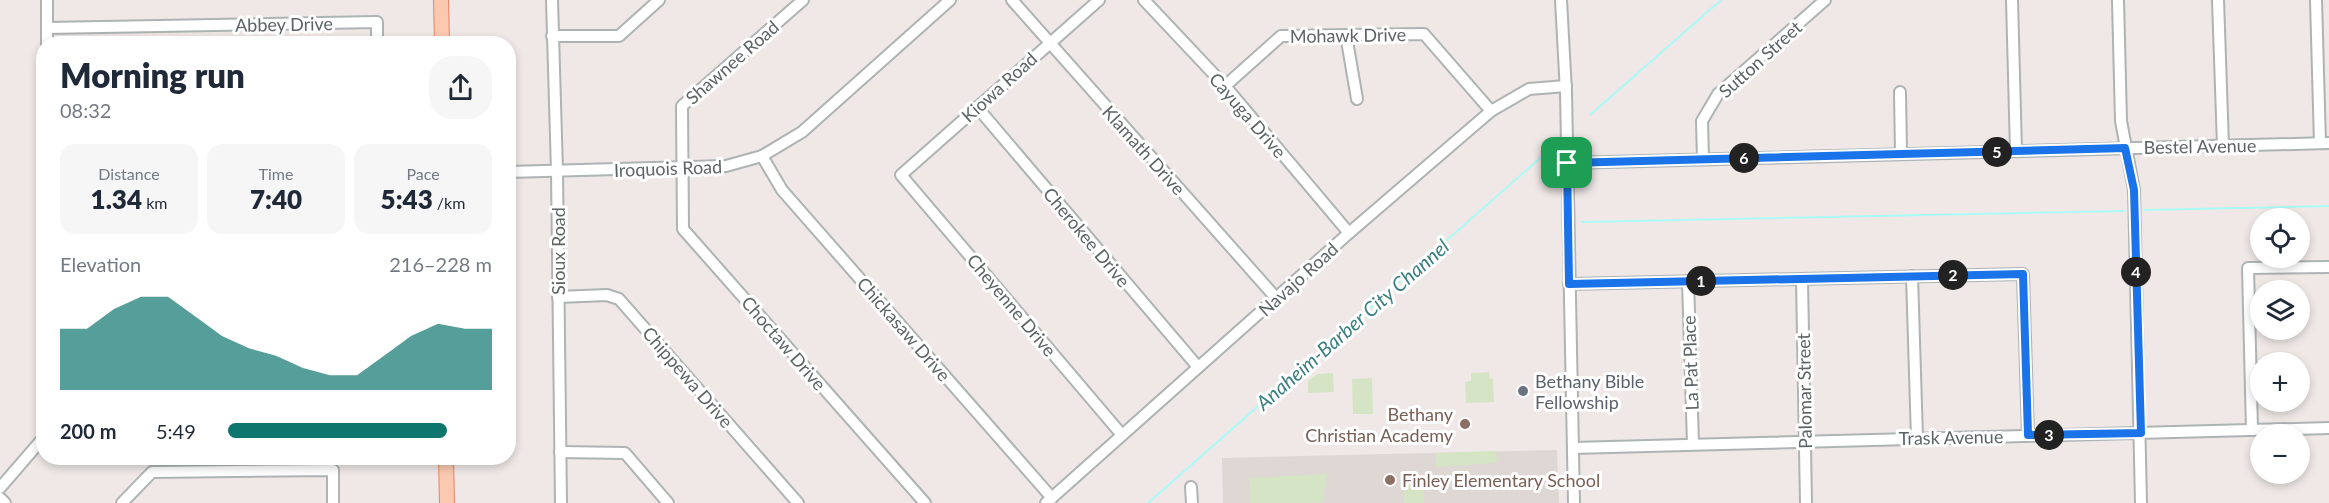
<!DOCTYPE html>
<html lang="en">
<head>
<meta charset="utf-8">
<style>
	:root { --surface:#fff; --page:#f6f6f7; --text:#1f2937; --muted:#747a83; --accent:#0f766e }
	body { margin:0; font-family:Lato,sans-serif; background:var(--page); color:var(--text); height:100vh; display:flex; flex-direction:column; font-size:22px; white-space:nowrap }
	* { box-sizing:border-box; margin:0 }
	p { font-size:20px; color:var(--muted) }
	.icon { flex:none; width:33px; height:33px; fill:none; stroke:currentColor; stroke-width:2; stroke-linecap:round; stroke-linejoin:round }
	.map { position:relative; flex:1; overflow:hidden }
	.panel { position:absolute; left:36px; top:36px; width:480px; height:429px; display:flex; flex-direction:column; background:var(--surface); border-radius:24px; box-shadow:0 3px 9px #0003 }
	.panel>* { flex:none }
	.controls { position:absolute; left:2250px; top:208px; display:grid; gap:12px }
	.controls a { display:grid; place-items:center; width:60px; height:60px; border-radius:50%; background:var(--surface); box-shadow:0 3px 9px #0003; font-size:30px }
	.pin { position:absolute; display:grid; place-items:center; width:51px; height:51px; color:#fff; margin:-26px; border-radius:12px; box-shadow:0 3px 9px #0006 }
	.km { position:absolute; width:30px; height:30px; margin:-15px; border-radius:50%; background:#222; color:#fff; font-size:16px; line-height:30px; text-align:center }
	.round { display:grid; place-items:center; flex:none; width:63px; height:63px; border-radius:24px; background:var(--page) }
	.overview { display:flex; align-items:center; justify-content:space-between; height:102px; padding:0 24px }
	h1 { font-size:33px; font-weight:800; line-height:45px }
	.metrics { display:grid; grid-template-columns:repeat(3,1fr); gap:9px; height:102px; padding:6px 24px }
	.metrics div { display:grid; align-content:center; border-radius:15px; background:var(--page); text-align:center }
	.metrics b { font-size:26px; font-weight:800 }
	.metrics small { font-size:16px; font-weight:400 }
	.metrics p { font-size:16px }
	.chart { height:168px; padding:12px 24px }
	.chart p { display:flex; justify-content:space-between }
	.chart svg { width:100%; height:108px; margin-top:6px; fill:var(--accent); opacity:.7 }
	ul { padding:0 24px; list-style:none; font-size:20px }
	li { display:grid; grid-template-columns:96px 72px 1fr; align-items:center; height:45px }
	li i { height:15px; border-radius:8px; background:var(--accent) }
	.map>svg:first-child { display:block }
</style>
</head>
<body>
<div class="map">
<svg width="2329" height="503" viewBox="0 0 2329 503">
	<rect width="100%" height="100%" fill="#efe8e6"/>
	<polygon fill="#ded7d4" points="1557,450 1559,503 1223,503 1222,458"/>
	<g fill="#d4e4c4">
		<polygon points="1489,372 1490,379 1493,379 1494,402 1466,403 1465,382 1471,381 1471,373"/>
		<polygon points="1333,373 1334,392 1308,393 1308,381 1317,374"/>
		<polygon points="1372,378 1373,414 1353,414 1352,379"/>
		<polygon points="1496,451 1497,463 1436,467 1436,453"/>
		<polygon points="1327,474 1322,503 1250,503 1249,478"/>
		<polygon points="1423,481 1424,503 1404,503 1404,482"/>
	</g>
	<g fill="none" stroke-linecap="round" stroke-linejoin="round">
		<g stroke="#aafaf6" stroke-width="2">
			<polyline points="1590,115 1721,0"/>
			<polyline points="2144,210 2329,206"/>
			<polyline points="1582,222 2124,211"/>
			<polyline points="1148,503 1555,145"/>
		</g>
		<g stroke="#aeb3b4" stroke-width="14">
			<g id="minor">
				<polyline points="47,0 47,44"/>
				<polyline points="552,0 557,171 561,503"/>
				<polyline points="803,0 682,106 683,229 925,503"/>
				<polyline points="1012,0 1277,299"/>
				<polyline points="1099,0 901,175 1122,435"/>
				<polyline points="1144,0 1225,86 1349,233"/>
				<polyline points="1561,0 1566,92 1574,503"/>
				<polyline points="2012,0 2016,151"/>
				<polyline points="2118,0 2121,121 2134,190 2141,503"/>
				<polyline points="2218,0 2223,146"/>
				<polyline points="2316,0 2320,143"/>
				<polyline points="47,28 377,22 377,44"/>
				<polyline points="1346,35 1357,99"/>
				<polyline points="552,36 619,36 659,0"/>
				<polyline points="1225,86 1281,36 1424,34 1491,111"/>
				<polyline points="1900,92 1901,154"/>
				<polyline points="977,107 1198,367"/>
				<polyline points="762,156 782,190 1052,498"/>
				<polyline points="1703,159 1702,121 1718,94 1825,0"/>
				<polyline points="1567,163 2329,143"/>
				<polyline points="508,172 726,166 762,156 802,132 950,0"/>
				<polyline points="1912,276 1917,438"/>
				<polyline points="1802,279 1806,503"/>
				<polyline points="1688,281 1693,444"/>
				<polyline points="1569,284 2023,274 2028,435"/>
				<polyline points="558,297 607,295 619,299 798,503"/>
				<polyline points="2252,430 2248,268 2329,267"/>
				<polyline points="1573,448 2329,428"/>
				<polyline points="560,452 625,453 668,503"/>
				<polyline points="1191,487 1192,503"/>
				<polyline points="0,488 44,437"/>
				<polyline points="0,498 5,503"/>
				<polyline points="122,503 152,472 333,470 333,503"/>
				<polyline points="1046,503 1349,233 1491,111 1529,89 1566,86"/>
			</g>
		</g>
		<g stroke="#e98364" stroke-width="16">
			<g id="major">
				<polyline points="441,0 442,44"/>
				<polyline points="446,458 447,503"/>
			</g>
		</g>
		<use href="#minor" stroke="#fff" stroke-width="10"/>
		<use href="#major" stroke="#fac9af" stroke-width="14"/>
	</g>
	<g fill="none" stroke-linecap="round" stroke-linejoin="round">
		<g stroke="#fff" stroke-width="12">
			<polygon id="route" points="2125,148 2134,190 2141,433 2028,435 2023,274 1569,284 1567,163"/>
		</g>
		<use href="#route" stroke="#1a73e8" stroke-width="8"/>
	</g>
	<circle fill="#6b7280" stroke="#fff" stroke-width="2" cx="1523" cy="391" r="6"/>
	<g fill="#8d6e63" stroke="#fff" stroke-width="2">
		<circle cx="1465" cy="424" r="6"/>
		<circle cx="1390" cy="480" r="6"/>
	</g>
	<g text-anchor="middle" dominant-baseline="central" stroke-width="6" stroke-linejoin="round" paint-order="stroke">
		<g font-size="18" fill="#5d6465" stroke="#fff">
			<text transform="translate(284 24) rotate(-1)">Abbey Drive</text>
			<text transform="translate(1348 35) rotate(-1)">Mohawk Drive</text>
			<text transform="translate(1760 59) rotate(-42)">Sutton Street</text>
			<text transform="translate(732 62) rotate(-41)">Shawnee Road</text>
			<text transform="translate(999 87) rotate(-42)">Kiowa Road</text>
			<text transform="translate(1248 115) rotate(49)">Cayuga Drive</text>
			<text transform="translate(2200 146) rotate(-1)">Bestel Avenue</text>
			<text transform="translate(1144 150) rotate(48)">Klamath Drive</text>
			<text transform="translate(668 168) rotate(-2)">Iroquois Road</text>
			<text transform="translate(1087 237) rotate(50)">Cherokee Drive</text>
			<text transform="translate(558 251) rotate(-90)">Sioux Road</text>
			<text transform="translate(1298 279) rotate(-42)">Navajo Road</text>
			<text transform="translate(1012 305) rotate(50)">Cheyenne Drive</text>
			<text transform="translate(904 329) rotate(49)">Chickasaw Drive</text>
			<text transform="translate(784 343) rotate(49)">Choctaw Drive</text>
			<text transform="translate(1690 363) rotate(-92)">La Pat Place</text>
			<text transform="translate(688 377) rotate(49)">Chippewa Drive</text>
			<text transform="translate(1804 391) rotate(-91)">Palomar Street</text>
			<text transform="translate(1951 437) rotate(-1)">Trask Avenue</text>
		</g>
		<g font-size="18" fill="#5b616d" stroke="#fff" text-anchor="start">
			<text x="1535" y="381">Bethany Bible<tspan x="1535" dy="21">Fellowship</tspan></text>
		</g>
		<g font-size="18" fill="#785e54" stroke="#fff" text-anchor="end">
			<text x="1453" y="414">Bethany<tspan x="1453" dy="21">Christian Academy</tspan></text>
			<text x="1402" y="480" text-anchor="start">Finley Elementary School</text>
		</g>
		<g font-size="20" font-style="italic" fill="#397f81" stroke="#fff">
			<text transform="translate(1352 324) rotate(-41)">Anaheim-Barber City Channel</text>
		</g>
	</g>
</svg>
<div class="controls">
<a><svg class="icon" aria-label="locate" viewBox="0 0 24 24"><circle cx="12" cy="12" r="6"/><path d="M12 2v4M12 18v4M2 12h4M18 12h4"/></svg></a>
<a><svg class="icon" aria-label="layers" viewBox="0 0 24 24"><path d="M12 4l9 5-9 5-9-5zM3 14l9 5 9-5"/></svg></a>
<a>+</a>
<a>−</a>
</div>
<div class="pin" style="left:1567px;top:163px;background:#1e9e55"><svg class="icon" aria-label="arrive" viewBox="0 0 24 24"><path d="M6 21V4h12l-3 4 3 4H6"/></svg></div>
<b class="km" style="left:1701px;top:281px">1</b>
<b class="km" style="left:1953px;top:275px">2</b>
<b class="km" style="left:2049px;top:435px">3</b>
<b class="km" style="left:2136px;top:272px">4</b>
<b class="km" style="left:1997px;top:152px">5</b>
<b class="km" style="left:1744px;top:158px">6</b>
<section class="panel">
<div class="overview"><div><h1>Morning run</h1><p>08:32</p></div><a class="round"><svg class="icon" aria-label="share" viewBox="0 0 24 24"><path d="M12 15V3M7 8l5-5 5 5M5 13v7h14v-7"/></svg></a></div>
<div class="metrics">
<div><p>Distance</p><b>1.34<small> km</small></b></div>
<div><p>Time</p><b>7:40</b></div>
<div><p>Pace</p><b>5:43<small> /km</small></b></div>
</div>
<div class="chart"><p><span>Elevation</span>216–228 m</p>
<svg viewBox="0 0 160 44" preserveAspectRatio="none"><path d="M0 44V19L10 19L20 11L30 6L40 6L50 14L60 22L70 27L80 30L90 35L100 38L110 38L120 30L130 22L140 17L150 19L160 19V44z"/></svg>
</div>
<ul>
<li><b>200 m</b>5:49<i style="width:83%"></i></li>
</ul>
</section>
</div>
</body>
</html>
